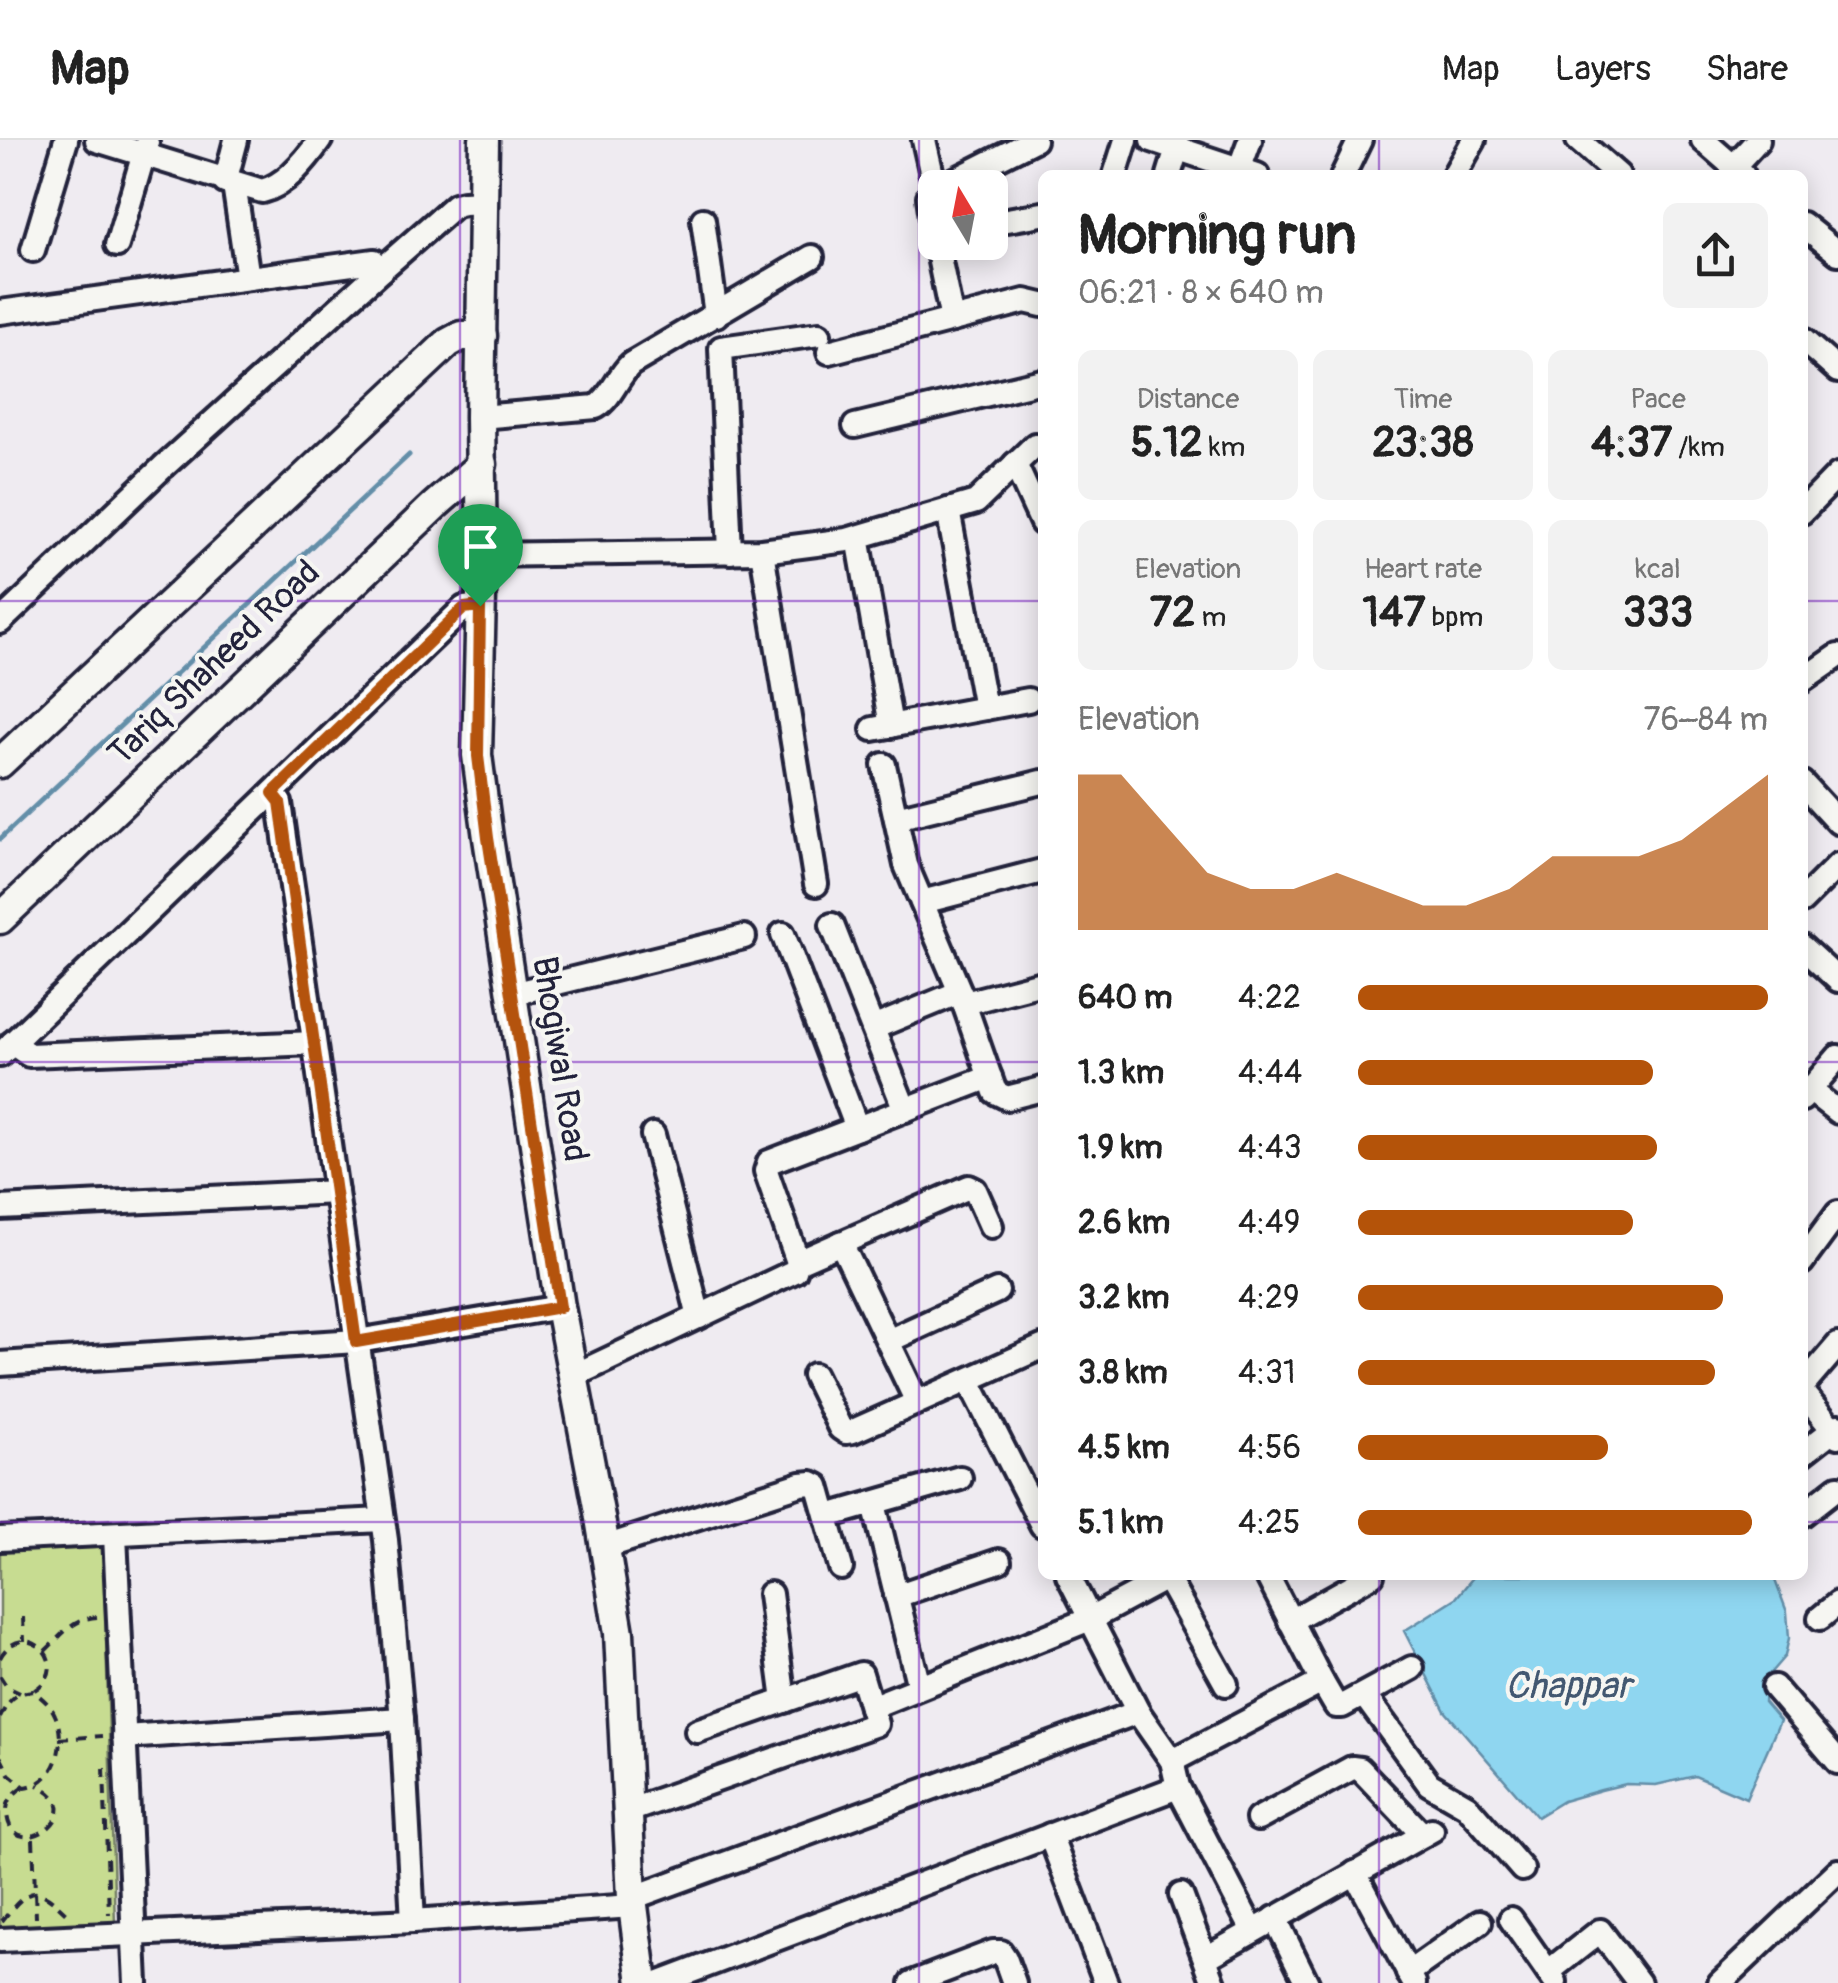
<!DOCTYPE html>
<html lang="en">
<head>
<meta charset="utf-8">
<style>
	:root { --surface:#fff; --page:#f2f2f2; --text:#222; --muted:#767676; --line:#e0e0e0; --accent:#b45309 }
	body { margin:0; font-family:Pangolin,sans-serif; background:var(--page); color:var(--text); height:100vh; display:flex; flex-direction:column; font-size:38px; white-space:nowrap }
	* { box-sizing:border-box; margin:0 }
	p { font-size:32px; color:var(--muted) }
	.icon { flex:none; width:55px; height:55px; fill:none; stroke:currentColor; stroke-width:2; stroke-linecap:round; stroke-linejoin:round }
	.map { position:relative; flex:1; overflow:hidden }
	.details { position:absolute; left:1038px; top:30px; width:770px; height:1410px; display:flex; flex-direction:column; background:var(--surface); border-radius:15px; box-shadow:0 5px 25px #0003 }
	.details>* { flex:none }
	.needle { width:65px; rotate:350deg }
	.fabs { position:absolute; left:918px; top:30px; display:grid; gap:20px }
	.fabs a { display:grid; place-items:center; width:90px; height:90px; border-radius:15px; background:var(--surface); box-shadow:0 5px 25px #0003; font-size:50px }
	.pin { position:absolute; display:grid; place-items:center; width:85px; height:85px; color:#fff; margin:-102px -42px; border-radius:50% 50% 50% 0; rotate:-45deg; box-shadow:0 0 10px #0007 }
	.pin .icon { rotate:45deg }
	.round { display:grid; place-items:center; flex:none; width:105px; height:105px; border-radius:15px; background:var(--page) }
	.head { display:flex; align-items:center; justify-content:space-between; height:170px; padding:0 40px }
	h1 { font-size:55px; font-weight:700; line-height:75px }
	.metrics { display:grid; grid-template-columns:repeat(3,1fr); gap:15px; height:170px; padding:10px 40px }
	.metrics div { display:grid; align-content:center; border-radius:15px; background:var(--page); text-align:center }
	.metrics b { font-size:42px; font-weight:700 }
	.metrics small { font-size:28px; font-weight:400 }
	.metrics p { font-size:28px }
	.chart { height:280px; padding:20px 40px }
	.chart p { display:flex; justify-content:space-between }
	.chart svg { width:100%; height:180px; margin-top:10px; fill:var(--accent); opacity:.7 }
	ul { padding:0 40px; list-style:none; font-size:32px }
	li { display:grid; grid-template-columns:160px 120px 1fr; align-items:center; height:75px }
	li i { height:25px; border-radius:12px; background:var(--accent) }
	header { display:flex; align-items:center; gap:60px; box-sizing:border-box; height:140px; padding:0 50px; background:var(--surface); border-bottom:2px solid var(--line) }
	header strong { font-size:48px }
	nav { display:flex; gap:55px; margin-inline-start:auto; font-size:35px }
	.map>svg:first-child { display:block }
</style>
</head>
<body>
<header>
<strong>Map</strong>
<nav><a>Map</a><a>Layers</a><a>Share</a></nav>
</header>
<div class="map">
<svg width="1838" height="1843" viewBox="0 0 1838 1843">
	<rect width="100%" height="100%" fill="#efebf1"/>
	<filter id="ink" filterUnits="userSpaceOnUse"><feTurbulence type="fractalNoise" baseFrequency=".01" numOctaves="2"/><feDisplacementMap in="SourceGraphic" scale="20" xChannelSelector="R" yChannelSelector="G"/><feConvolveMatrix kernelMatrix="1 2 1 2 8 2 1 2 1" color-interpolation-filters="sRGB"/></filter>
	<g filter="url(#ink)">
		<polygon fill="#c7dc91" stroke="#747f66" stroke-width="2.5" points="103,1402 115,1784 0,1792 0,1408"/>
		<polygon fill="#8fd6f0" stroke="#638ea8" stroke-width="2.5" points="1475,1435 1773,1435 1787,1472 1789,1498 1785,1516 1766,1538 1764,1562 1780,1581 1746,1658 1695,1636 1656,1645 1626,1644 1601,1650 1563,1661 1537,1677 1445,1571 1404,1491 1456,1458"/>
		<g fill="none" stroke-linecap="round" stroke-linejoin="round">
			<polyline stroke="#638ea8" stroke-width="5" points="0,699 409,315"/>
			<g stroke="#22223b" stroke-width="30">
				<g id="minor">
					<path d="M 97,0 L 262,51 C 286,45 306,20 320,0"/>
					<polyline points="924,0 935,48"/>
					<polyline points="1152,0 1257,35"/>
					<polyline points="1578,0 1618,35"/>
					<polyline points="1703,0 1743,35"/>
					<polyline points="1733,27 1758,0"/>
					<polyline points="1115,35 1126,0"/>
					<polyline points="1169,35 1177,9"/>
					<polyline points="1237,35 1250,0"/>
					<polyline points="1343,35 1360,0"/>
					<polyline points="1454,35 1474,0"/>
					<polyline points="225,42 236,0"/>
					<polyline points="234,44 248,138"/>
					<polyline points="939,48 1034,0"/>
					<polyline points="935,50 929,57 935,98"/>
					<polyline points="703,80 716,175"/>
					<polyline points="990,83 1042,74"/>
					<polyline points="1802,84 1838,113"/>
					<polyline points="936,102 952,180 1025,161 1042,165"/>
					<polyline points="117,105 147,3"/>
					<polyline points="33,110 66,0"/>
					<polyline points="0,172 374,121 381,130 455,65 464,63 483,62"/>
					<polyline points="1802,199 1838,231"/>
					<polyline points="829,212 952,180"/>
					<path d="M 480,277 L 596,267 C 612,257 617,237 631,224 L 812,117"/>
					<polyline points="855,286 1042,241"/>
					<polyline points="1015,324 1042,383"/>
					<polyline points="948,370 985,568"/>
					<polyline points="1802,372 1838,335"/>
					<polyline points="858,397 891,586"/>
					<polyline points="762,411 816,744"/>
					<polyline points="730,412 721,208 819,194"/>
					<polyline points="482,415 762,411 847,400 976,362 1035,305 1042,306"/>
					<polyline points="0,482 163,327 381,130"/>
					<polyline points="1802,541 1838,516"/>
					<polyline points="873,589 1028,560"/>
					<polyline points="884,625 906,725 960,852"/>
					<polyline points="1802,643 1838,682"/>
					<polyline points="273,653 280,663 386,1400 402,1579 413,1781"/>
					<polyline points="896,678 1042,642"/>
					<polyline points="1802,761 1838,725"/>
					<polyline points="922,762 1042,731"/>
					<polyline points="832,785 905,970"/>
					<polyline points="783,794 857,988"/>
					<polyline points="1802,807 1838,840"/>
					<polyline points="512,854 744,797"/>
					<polyline points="965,863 1042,843"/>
					<polyline points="873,888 960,852 995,952 1007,958 1042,949"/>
					<polyline points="12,903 29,915 314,903"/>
					<polyline points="0,915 464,468 480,467"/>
					<polyline points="1810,950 1838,972"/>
					<polyline points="1802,959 1838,917"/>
					<polyline points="653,995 699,1177"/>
					<polyline points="0,1068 336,1052"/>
					<polyline points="841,1103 917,1262"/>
					<polyline points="798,1122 969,1047 975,1050 991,1086"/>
					<polyline points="1802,1122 1838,1073"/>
					<polyline points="888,1201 997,1151"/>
					<polyline points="0,1224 357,1201 560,1167"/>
					<polyline points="814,1235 840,1288 846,1292 853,1291 1042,1207"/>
					<polyline points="573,1236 795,1131 798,1122 766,1031 769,1022 990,937"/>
					<polyline points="969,1241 1042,1385"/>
					<polyline points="1802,1247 1838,1205"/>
					<polyline points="1802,1252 1838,1296"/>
					<polyline points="1802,1314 1838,1286"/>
					<polyline points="874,1364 919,1547"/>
					<polyline points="1802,1375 1838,1347"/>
					<polyline points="828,1376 960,1338"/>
					<polyline points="115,1395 136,1843"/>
					<polyline points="0,1399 382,1380"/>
					<polyline points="605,1407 801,1344 812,1343 818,1346 841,1428"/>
					<polyline points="1068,1435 1138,1572 1172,1621 1178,1647 1253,1791"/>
					<polyline points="1167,1438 1226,1544"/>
					<polyline points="770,1454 784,1561"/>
					<polyline points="896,1456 999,1421"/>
					<polyline points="1820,1478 1838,1463"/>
					<polyline points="1290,1481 1372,1435"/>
					<polyline points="1322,1542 1336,1566 1342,1566 1412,1528"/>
					<polyline points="1774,1547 1838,1622"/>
					<polyline points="1364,1555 1429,1644 1467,1666 1522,1729"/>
					<polyline points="697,1591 861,1534 871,1567"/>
					<polyline points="124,1597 402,1579"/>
					<polyline points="1172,1621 1322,1542 1267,1435"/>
					<polyline points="628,1671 876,1584 871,1567 1090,1479 1172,1435"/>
					<polyline points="1258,1679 1352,1628 1360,1629 1423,1695"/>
					<polyline points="1050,1695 1106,1843"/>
					<polyline points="1355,1733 1414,1843"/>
					<polyline points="1181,1755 1214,1843"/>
					<polyline points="632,1758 1138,1572"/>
					<polyline points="1275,1778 1307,1843"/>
					<polyline points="1511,1779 1555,1842"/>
					<polyline points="0,1800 413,1781 633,1766"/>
					<polyline points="1206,1818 1432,1690"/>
					<polyline points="1548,1832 1600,1791 1639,1843"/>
					<polyline points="1408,1833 1480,1782"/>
					<polyline points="660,1843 1178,1647"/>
					<polyline points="912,1843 993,1812 1001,1812 1005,1818 1014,1843"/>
					<polyline points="1720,1843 1838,1731"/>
				</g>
			</g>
			<g stroke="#22223b" stroke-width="35">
				<g id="major">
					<polyline points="484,0 480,277 482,415 477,615 488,698 560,1167 599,1372 619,1493 632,1758 643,1843"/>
					<polyline points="0,623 448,203 461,196 482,196"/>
					<polyline points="0,779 434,366 482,324"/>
				</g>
			</g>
			<g stroke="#22223b" stroke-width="4" stroke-dasharray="10 8" stroke-linecap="butt">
				<polyline points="23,1477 24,1501"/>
				<path d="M 45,1511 C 62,1495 72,1479 97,1477"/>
				<path d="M 0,1518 C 23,1475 77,1525 33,1551"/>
				<polyline points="0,1536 7,1547 20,1553"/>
				<path d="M 0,1578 C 8,1561 13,1553 33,1551 C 42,1558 51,1565 55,1575 C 67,1602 57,1643 25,1647 L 9,1634 L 0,1616"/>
				<polyline points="59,1599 102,1596"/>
				<polyline points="104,1628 109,1774"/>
				<path d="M 23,1647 C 14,1653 6,1661 7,1673 C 10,1728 98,1672 37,1645"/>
				<polyline points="33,1699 36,1778"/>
				<path d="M 2,1781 C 32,1743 38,1745 71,1778"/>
			</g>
			<use href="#minor" stroke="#f6f6f2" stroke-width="22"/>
			<use href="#major" stroke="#f6f6f2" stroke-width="28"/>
		</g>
	</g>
	<g fill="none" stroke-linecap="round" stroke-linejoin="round" filter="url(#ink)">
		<g stroke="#fff" stroke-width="20">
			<polygon id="route" points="480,466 478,616 488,698 560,1167 356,1202 280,662 273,653 464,468"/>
		</g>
		<use href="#route" stroke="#b45309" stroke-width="12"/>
	</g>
	<path fill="none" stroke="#7b2cbf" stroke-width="2.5" stroke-opacity="0.55" d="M 460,0 L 460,1843M 919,0 L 919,1843M 1379,0 L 1379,35M 0,461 L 1042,461M 1802,461 L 1838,461M 0,922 L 1042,922M 1802,922 L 1838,922M 0,1382 L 1042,1382M 1802,1382 L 1838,1382M 1379,1435 L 1379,1843"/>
	<g text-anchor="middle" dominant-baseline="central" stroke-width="8" stroke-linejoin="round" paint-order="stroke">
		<g font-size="35" fill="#22223b" stroke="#f6f6f2">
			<text transform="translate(214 523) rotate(-44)">Tariq Shaheed Road</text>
			<text transform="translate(560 919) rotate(81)">Bhogiwal Road</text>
		</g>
		<g font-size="38" font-style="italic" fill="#435871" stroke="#f6f6f2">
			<text x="1568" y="1546">Chappar</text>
		</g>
	</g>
</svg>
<div class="fabs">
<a><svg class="needle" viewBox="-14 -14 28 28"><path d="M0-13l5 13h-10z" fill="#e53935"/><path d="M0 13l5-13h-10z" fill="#767676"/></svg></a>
</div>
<div class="pin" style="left:480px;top:466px;background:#1e9e55"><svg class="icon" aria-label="arrive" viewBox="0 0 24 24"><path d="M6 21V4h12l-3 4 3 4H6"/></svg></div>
<section class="details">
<div class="head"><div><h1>Morning run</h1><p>06:21 · 8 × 640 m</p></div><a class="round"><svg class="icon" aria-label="share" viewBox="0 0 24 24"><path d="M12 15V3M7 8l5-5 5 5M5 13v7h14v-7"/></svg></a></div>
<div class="metrics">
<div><p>Distance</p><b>5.12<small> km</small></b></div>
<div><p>Time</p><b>23:38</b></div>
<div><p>Pace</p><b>4:37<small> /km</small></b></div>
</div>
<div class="metrics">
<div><p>Elevation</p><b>72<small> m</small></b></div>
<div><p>Heart rate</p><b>147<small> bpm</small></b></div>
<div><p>kcal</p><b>333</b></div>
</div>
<div class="chart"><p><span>Elevation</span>76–84 m</p>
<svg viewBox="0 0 160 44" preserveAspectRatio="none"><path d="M0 44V6L10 6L20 18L30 30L40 34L50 34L60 30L70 34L80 38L90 38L100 34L110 26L120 26L130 26L140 22L150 14L160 6V44z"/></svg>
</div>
<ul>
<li><b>640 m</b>4:22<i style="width:100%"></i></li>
<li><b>1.3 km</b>4:44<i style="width:72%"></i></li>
<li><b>1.9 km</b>4:43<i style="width:73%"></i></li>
<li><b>2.6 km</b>4:49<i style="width:67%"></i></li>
<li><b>3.2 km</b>4:29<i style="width:89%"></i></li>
<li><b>3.8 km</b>4:31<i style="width:87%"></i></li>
<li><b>4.5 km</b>4:56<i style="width:61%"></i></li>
<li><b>5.1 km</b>4:25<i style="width:96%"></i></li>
</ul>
</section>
</div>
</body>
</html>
